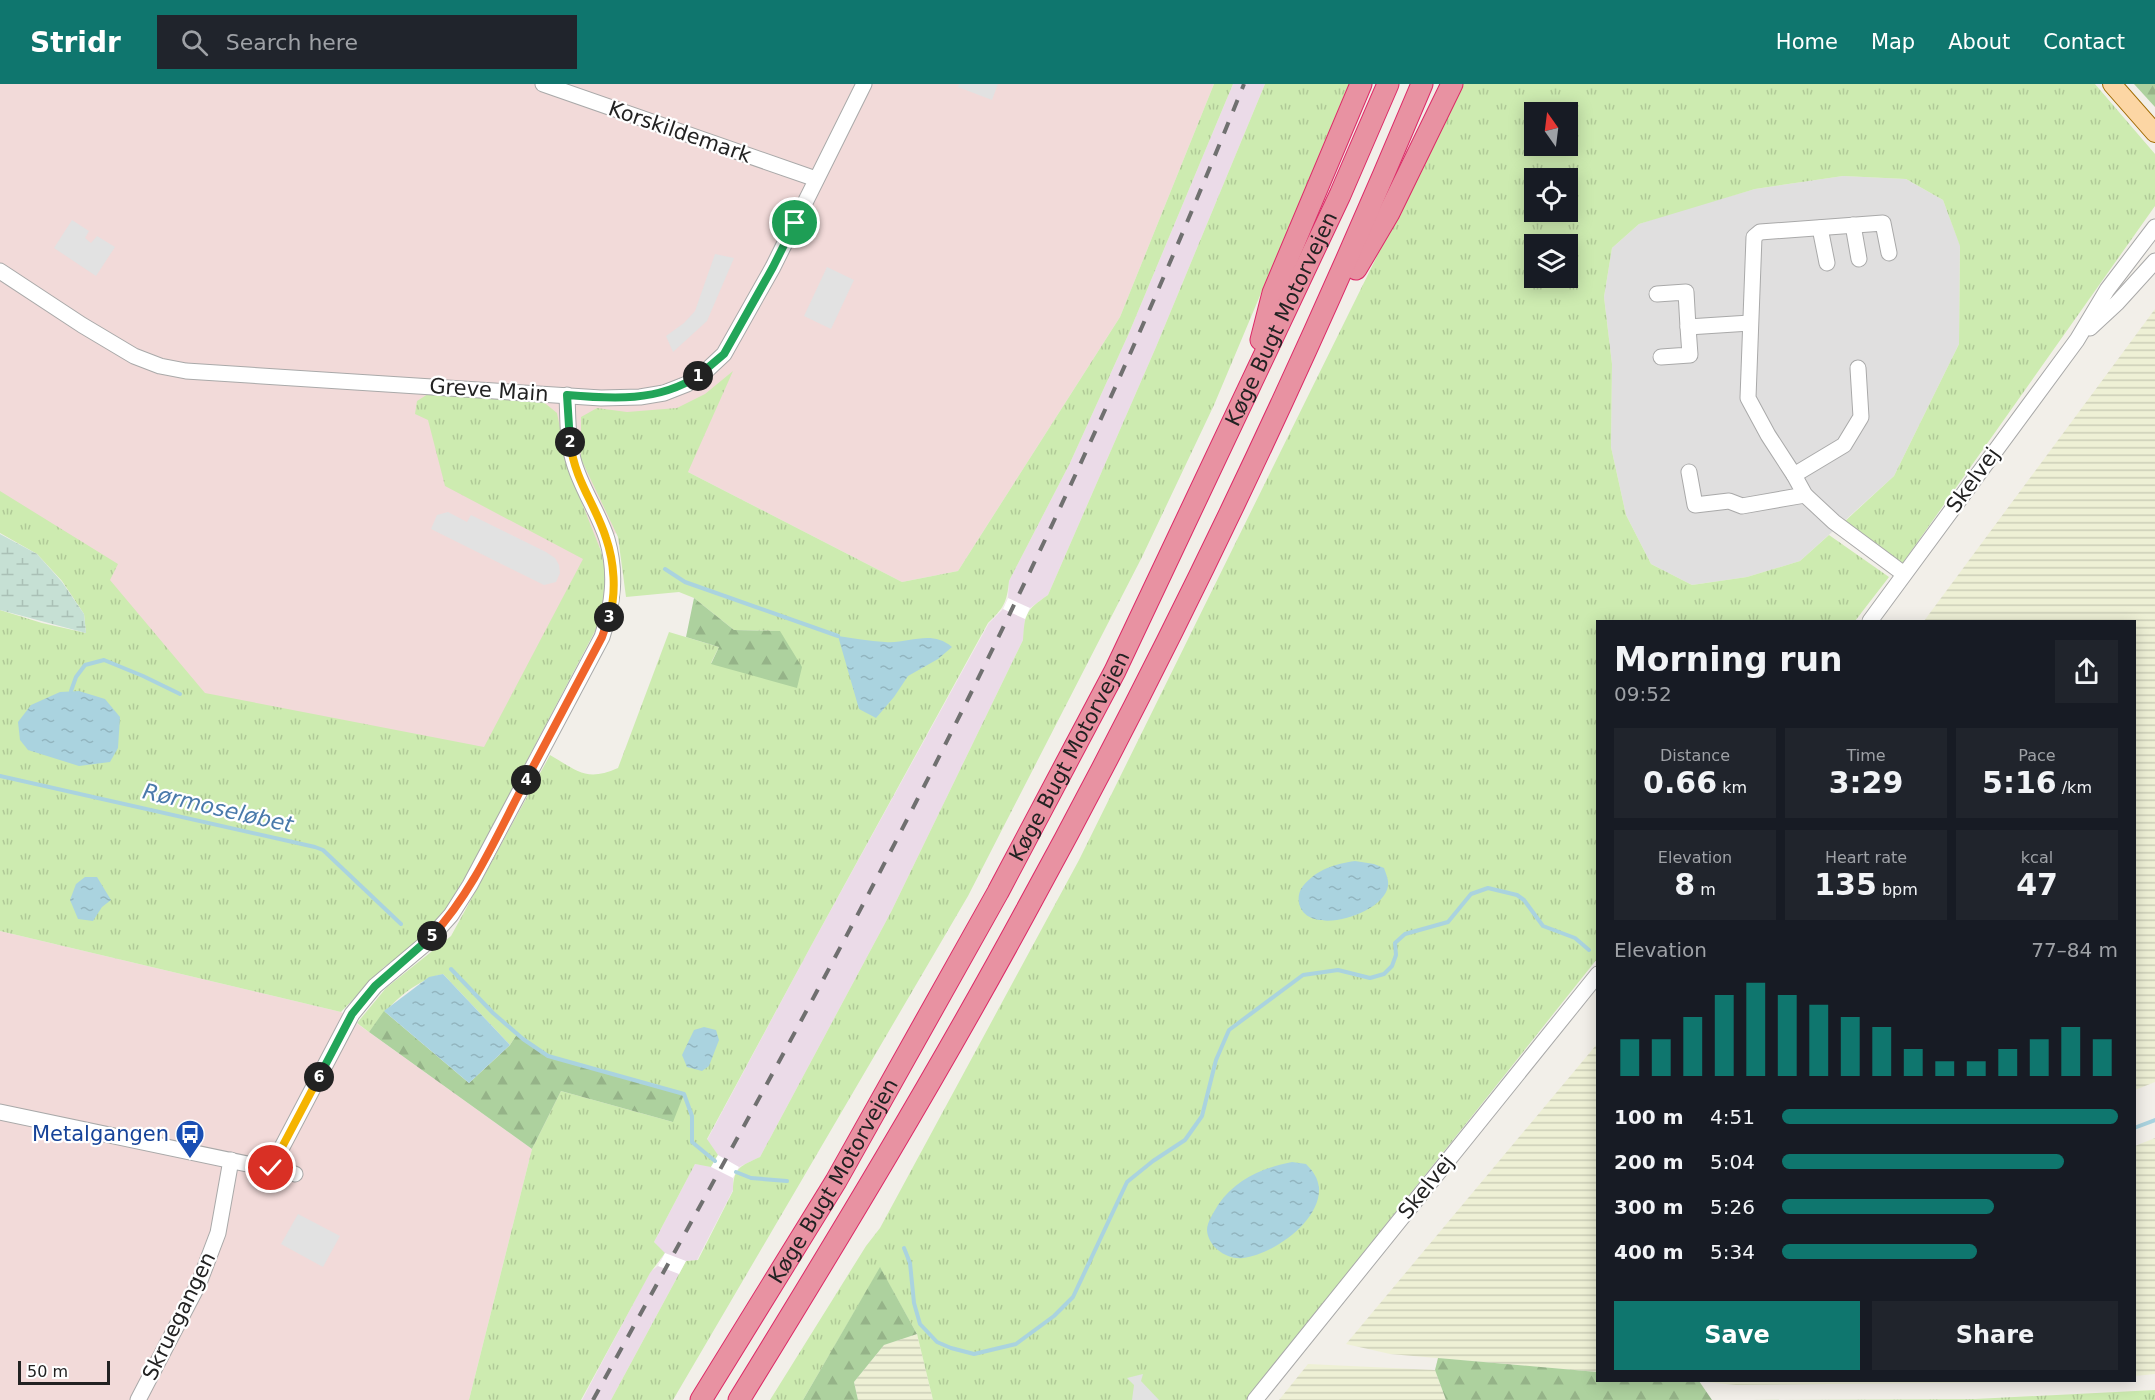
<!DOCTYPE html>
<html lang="en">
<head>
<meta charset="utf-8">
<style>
	:root { --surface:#171b24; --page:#20242c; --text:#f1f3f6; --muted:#9ea1a6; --accent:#0f766e }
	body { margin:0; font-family:"DejaVu Sans",sans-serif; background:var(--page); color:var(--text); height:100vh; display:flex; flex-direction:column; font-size:22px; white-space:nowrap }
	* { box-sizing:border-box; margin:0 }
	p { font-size:20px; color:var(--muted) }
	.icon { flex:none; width:33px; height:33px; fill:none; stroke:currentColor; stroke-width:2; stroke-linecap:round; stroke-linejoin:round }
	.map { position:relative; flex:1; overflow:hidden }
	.side { position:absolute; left:1596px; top:536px; width:540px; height:762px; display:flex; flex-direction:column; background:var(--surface); border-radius:0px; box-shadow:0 3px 15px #0003 }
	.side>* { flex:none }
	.needle { width:39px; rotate:346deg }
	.tools { position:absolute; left:1524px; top:18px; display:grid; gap:12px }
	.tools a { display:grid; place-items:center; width:54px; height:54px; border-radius:0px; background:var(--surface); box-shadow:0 3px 15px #0003; font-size:30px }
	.scale { position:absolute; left:18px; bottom:15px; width:92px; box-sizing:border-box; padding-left:6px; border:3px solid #222; border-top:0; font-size:16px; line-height:21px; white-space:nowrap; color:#222; -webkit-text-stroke:4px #fff; paint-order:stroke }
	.pin { position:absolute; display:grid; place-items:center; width:51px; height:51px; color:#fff; margin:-26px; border:3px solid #fff; border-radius:50%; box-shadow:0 2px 6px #0007 }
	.km { position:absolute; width:30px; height:30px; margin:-15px; border-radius:50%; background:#222; color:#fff; font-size:16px; line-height:30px; text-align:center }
	.round { display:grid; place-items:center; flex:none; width:63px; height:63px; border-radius:0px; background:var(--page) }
	.head { display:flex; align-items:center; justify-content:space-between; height:102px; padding:0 18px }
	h1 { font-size:33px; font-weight:700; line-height:45px }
	.figures { display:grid; grid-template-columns:repeat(3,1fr); gap:9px; height:102px; padding:6px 18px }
	.figures div { display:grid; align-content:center; border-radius:0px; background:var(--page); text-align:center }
	.figures b { font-size:30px; font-weight:700 }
	.figures small { font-size:16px; font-weight:400 }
	.figures p { font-size:16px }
	.chart { height:168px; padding:12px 18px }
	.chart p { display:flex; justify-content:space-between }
	.chart svg { width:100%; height:108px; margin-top:6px; stroke:var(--accent); stroke-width:6 }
	.cta { display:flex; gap:12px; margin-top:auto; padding:12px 18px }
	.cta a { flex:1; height:69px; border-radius:0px; background:var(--accent); color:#fff; font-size:24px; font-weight:700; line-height:69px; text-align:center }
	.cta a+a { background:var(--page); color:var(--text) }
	ul { padding:0 18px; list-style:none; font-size:20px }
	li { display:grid; grid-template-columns:96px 72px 1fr; align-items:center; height:45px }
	li i { height:15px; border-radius:8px; background:var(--accent) }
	header { display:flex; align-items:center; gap:36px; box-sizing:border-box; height:84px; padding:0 30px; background:var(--accent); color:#fff }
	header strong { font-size:28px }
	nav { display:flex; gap:33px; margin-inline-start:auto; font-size:21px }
	.search { width:420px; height:54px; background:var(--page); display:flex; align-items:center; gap:15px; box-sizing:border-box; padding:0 21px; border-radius:0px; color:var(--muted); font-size:22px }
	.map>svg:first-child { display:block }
</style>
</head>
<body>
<header>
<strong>Stridr</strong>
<div class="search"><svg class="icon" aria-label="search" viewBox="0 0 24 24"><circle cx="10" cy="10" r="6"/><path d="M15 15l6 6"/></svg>Search here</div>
<nav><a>Home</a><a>Map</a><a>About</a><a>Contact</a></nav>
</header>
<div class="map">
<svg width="2155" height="1316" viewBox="0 0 2155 1316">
	<defs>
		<pattern id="farmland-rules" width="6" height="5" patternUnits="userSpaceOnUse" patternTransform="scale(1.5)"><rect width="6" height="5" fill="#eef0d5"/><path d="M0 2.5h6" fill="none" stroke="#ccceb7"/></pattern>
		<pattern id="grass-tufts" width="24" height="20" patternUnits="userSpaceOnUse" patternTransform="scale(1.5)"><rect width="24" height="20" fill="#cdebb0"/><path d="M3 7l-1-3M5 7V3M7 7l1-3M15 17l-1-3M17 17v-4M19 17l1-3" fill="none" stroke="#b0c997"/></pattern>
		<pattern id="forest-firs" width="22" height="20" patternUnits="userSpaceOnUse" patternTransform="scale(1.5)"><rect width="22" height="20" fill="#add19e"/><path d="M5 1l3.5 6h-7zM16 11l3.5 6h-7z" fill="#95b388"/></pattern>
		<pattern id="wetland-marsh" width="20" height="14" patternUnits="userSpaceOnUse" patternTransform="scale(1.5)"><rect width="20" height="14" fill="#c6e0d4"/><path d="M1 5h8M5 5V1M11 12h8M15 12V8" fill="none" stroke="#aac0b6"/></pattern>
		<pattern id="water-ripples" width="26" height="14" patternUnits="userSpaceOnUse" patternTransform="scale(1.5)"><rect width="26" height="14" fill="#aad3df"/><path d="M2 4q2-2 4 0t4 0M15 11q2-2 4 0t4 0" fill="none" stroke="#92b5bf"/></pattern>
	</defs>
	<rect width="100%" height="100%" fill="#f2efe9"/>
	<polygon fill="#e0dfdf" points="1843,92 1906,95 1943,116 1960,161 1959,260 1894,392 1800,477 1747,493 1692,501 1651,480 1626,431 1611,363 1612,280 1604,213 1612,164 1639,140 1675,128 1755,105"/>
	<g fill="#f2dad9">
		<polygon points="0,0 1214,0 1120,233 958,487 902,498 688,388 591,470 486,667 204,610 0,414"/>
		<polygon points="0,847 341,928 532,1065 469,1316 0,1316"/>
	</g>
	<polygon fill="#ebdbe8" points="1233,0 1265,0 1156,263 1048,511 1030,524 1025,535 1023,556 891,828 760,1073 739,1083 733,1094 733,1106 697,1176 686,1177 611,1316 582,1316 650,1188 658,1182 664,1170 654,1158 695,1080 711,1082 718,1071 707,1056 811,862 989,539 1003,525 1008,514 1009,497 1070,379 1129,249"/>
	<g fill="url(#farmland-rules)">
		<polygon points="2155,225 2155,998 2135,1006 2134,537 1924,537"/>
		<polygon points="1597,960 1597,1288 1390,1270 1346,1260"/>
		<polygon points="2155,1054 2155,1290 2135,1292 2135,1062"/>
		<polygon points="917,1250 933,1316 858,1316 854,1298 884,1261"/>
		<polygon points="1308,1280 1435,1286 1446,1316 1279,1316"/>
		<polygon points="1686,1296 2070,1296 2031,1298 1736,1301"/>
	</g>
	<g fill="url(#grass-tufts)" fill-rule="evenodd">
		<path d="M 1214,0 L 1233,0 L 1129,249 L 1070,379 L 1009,497 C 1007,518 1004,524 988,539 L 811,862 L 707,1055 L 718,1071 L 711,1083 L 695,1080 L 654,1158 L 665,1169 L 650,1189 L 581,1316 L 469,1316 L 532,1065 L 561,1007 L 673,1038 L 596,987 L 548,972 L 517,950 L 510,961 L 443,890 C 412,897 387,923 369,948 L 357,939 L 386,904 L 451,852 L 550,671 C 578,687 586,698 618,684 L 669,548 L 719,563 L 711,579 L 780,547 L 734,546 L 694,514 L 679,508 L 626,513 L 618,453 L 581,375 L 581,333 L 597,324 L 627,328 L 677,324 L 705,310 L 733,287 L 688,388 L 902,498 L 958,487 L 1120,233 Z"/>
		<path d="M 1265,0 L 1349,0 L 1214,321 L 1142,473 L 968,812 L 673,1316 L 611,1316 L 686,1177 L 698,1176 L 733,1107 C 733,1083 741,1082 760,1073 L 891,828 L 1023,556 C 1025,529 1025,527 1048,511 L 1156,263 Z"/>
		<path d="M 1462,0 L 2095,0 L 2155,70 L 2155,122 L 1902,480 L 1844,438 L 1894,392 L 1959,260 L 1960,162 L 1943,116 L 1906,95 L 1843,92 L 1755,105 L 1639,140 L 1612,164 L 1604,213 L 1612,280 L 1611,363 L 1626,431 L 1651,480 L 1692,501 L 1747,493 L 1800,477 L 1829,451 L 1889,493 L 1855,537 L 1598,537 L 1597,875 L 1246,1316 L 933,1316 L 917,1250 L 880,1184 L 803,1316 L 770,1316 L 866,1162 L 880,1144 L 1079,776 ZM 1534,28 L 1568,28 L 1568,62 L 1534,62 ZM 1534,94 L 1568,94 L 1568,128 L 1534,128 ZM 1534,160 L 1568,160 L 1568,194 L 1534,194 Z"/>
		<polygon points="428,310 541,316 557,329 568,384 601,467 608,499 604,530 451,821 424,855 384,883 341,928 0,847 0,526 42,539 86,549 84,530 62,497 37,470 0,449 0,407 118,480 110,496 205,609 484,663 583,475 445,402 428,336 415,330 417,317"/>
		<polygon points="2155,1306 2155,1316 1751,1316 1975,1315"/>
	</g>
	<g fill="url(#forest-firs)">
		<polygon points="2134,0 2155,0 2155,23"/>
		<polygon points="694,514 734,546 780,547 802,583 797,604 711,580 719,563 686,553"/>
		<polygon points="384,927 469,999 510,961 517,950 548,972 684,1010 673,1038 561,1007 532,1065 369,948"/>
		<polygon points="880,1183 917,1250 884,1261 854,1298 858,1316 803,1316"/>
		<polygon points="1438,1274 1597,1288 1598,1296 1699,1297 1712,1316 1446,1316 1435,1286"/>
	</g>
	<polygon fill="url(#wetland-marsh)" points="0,450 37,470 62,498 84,530 86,549 0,526"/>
	<g fill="#e2e2e2">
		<polygon points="959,0 998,0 992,16 958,3"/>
		<polygon points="72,136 89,147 85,154 91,159 97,152 115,163 96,192 54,164"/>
		<polygon points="715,170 734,174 707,237 673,268 666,252 684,239 695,227"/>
		<polygon points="827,183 854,196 831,245 804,232"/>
		<polygon points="448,428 467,438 471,431 546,468 555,474 559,481 560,489 556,498 544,501 431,445 437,431"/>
		<polygon points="298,1130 340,1152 323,1183 281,1160"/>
		<polygon points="1143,1290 1141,1297 1159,1316 1132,1316 1134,1301 1127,1294"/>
	</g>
	<g fill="url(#water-ripples)">
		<path d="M 838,552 C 853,554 869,557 885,558 C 909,560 931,545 952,563 L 938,575 L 908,592 L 894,613 L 876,634 L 859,625 Z"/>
		<polygon points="79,607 105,615 120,633 118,664 110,678 79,682 28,666 20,656 18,638 31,621 60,608"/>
		<path d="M 1355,777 L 1374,780 L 1384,784 C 1386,790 1389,796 1388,802 C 1384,831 1306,854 1299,819 C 1298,813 1299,807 1303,802 C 1317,785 1335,780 1355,777 Z"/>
		<polygon points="85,793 97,793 111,816 102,823 93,837 78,835 70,816 76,800"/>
		<polygon points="443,890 510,961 469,999 384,927 429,893"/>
		<polygon points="704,943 716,946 719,956 709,982 702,987 687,983 682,971 694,946"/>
		<path d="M 1292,1078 L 1306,1080 C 1313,1087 1318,1094 1319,1104 C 1321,1137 1272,1171 1243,1174 C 1227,1176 1208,1163 1207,1146 C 1207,1138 1214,1128 1218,1121 C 1236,1095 1262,1084 1292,1078 Z"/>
	</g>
	<g fill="#fff">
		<polygon points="1008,514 1030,524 1025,535 1003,525"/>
		<polygon points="718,1071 739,1083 733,1094 711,1083"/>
		<polygon points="665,1169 686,1177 679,1190 658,1182"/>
	</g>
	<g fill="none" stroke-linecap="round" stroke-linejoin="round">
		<g stroke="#aad3df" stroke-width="4">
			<polyline points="665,485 685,498 838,552"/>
			<polyline points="71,607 76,593 85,581 104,576 143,592 180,610"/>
			<polyline points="0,692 315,763 323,766 401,840"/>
			<polyline points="451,885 493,929 523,955 548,972 684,1010 692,1032 692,1058 715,1077"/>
			<polyline points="2134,1044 2155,1036"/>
			<polyline points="736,1088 751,1094 787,1097"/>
			<polyline points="904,1164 910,1179 914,1219 920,1240 937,1258 951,1264 974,1270 1016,1260 1054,1232 1073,1213 1127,1098 1153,1077 1185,1056 1202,1032 1216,976 1229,946 1303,891 1338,886 1370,894 1384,890 1392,882 1396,871 1395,859 1405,850 1448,838 1471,810 1488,804 1517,811 1524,816 1543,842 1575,854 1589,866"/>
		</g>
		<g stroke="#a9a9a9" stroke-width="17">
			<g id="minor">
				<polyline points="543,0 816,95"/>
				<polyline points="1853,141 1859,175"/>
				<polyline points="1820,144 1827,179"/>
				<polyline points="1889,169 1883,139 1760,148 1754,153 1748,314 1768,351 1794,391 1805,411 1834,438 1904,490"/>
				<polyline points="0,187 82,241 134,272 160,282 186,287 601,314 640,313 664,309 687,300 707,286 724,270 773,183 864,0"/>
				<polyline points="1657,210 1686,208 1688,243 1750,239"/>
				<polyline points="2090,244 2117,219 2155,177"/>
				<polyline points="1661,273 1690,271 1688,243"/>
				<polyline points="1689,388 1695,421 1729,417 1742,422 1805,411"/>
				<polyline points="1794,391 1844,361 1861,333 1858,284"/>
				<polyline points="1870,537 2077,256 2107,206 2155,143"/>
				<polyline points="0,1028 295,1090"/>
				<path d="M 271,1084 L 352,930 L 375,902 L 425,860 L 451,831 L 470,801 L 602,553 C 613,520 617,490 607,455 C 598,427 580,403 573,375 C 567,355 568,332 567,311"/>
				<polyline points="138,1316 199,1199 218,1149 231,1076"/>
				<polyline points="1255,1316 1598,890"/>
			</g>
		</g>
		<g stroke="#a06b00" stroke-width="20">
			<polyline id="major" points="2112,0 2155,49"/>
		</g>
		<g stroke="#dc2a67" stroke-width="23">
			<g id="highway">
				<polyline points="1356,185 1389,129 1452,0"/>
				<polyline points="1261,256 1273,209 1361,0"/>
				<path id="s1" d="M 701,1316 L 836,1097 L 998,808 L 1115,587 L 1340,111 L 1388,0"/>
				<path d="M 739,1316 C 838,1155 936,993 1026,827 C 1173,559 1304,282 1422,0"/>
			</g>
		</g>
		<use href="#minor" stroke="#fff" stroke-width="15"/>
		<use href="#major" stroke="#fcd6a4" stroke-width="18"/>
		<use href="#highway" stroke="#e892a2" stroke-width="21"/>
		<path stroke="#707070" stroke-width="4" stroke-dasharray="12 12" stroke-linecap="butt" d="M 593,1316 C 702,1118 813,920 916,718 C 1036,484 1146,244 1244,0"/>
	</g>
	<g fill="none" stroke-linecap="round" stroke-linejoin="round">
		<g stroke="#fff" stroke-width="12">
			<polyline id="split-1" points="698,292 724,270 773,183 795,139"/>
		</g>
		<g stroke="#fff" stroke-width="12">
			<path id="split-2" d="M 570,358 L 567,311 C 612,315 658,318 698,292"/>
		</g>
		<g stroke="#fff" stroke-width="12">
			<path id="split-3" d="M 570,358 C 575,398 595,419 606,454 C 614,477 617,509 609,533"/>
		</g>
		<g stroke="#fff" stroke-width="12">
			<polyline id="split-4" points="526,696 602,553 609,533"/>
		</g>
		<g stroke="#fff" stroke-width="12">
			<path id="split-5" d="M 432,852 C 473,808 498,749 526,696"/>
		</g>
		<g stroke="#fff" stroke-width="12">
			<polyline id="split-6" points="319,993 352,930 375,902 432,852"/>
		</g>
		<g stroke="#fff" stroke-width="12">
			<polyline id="split-7" points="271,1084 319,993"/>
		</g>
		<use href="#split-1" stroke="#22a559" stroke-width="8"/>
		<use href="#split-2" stroke="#22a559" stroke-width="8"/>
		<use href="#split-3" stroke="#f5b400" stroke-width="8"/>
		<use href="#split-4" stroke="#f0652b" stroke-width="8"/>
		<use href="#split-5" stroke="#f0652b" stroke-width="8"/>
		<use href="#split-6" stroke="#22a559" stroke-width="8"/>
		<use href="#split-7" stroke="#f5b400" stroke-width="8"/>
	</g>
	<defs>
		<g id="bus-pin" transform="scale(1.5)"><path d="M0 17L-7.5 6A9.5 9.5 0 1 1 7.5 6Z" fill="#1a4fb4" stroke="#fff"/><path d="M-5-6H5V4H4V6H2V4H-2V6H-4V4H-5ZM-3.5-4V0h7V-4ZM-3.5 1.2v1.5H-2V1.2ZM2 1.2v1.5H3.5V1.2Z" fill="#fff"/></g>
	</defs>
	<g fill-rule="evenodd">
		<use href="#bus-pin" x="190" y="1050"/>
	</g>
	<g text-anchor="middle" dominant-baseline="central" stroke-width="4.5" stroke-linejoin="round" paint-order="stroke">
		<g font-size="21" fill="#222" stroke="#fff">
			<text transform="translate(680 48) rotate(19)">Korskildemark</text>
			<text stroke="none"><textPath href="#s1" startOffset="1228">Køge Bugt Motorvejen</textPath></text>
			<text transform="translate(489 306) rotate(4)">Greve Main</text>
			<text transform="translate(1973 396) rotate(-54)">Skelvej</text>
			<text stroke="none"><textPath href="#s1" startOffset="742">Køge Bugt Motorvejen</textPath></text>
			<text stroke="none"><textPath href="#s1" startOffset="256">Køge Bugt Motorvejen</textPath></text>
			<text transform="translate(1426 1103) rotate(-51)">Skelvej</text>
			<text transform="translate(179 1232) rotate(-64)">Skruegangen</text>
		</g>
		<g font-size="21" fill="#164399" stroke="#fff" text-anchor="end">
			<text x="169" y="1050">Metalgangen</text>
		</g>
		<g font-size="22" font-style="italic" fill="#4a7aab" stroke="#fff">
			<text transform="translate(218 724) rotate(13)">Rørmoseløbet</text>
		</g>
	</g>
</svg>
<div class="tools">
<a><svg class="needle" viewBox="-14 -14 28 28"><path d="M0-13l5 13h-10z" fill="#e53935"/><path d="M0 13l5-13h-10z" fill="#9ea1a6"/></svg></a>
<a><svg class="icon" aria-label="locate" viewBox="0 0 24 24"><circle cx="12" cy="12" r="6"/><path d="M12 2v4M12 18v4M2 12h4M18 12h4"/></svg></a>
<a><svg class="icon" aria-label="layers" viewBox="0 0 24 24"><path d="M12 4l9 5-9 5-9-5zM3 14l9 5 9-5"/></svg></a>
</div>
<div class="scale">50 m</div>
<div class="pin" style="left:795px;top:139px;background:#1e9e55"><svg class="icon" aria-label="arrive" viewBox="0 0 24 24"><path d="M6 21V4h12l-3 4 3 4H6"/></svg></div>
<div class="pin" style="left:271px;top:1084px;background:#d93025"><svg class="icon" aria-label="check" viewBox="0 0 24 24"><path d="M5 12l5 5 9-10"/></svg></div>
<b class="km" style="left:698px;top:292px">1</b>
<b class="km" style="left:570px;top:358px">2</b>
<b class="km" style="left:609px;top:533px">3</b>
<b class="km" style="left:526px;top:696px">4</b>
<b class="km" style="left:432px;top:852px">5</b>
<b class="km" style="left:319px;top:993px">6</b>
<section class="side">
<div class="head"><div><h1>Morning run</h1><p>09:52</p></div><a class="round"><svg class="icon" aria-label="share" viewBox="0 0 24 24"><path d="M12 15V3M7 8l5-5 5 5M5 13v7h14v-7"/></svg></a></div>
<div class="figures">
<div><p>Distance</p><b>0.66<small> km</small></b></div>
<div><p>Time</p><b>3:29</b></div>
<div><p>Pace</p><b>5:16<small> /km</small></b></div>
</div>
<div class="figures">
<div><p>Elevation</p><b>8<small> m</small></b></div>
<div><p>Heart rate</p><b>135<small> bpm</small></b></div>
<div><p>kcal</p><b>47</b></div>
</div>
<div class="chart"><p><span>Elevation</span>77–84 m</p>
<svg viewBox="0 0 160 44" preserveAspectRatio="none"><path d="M5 44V29M15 44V29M25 44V20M35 44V11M45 44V6M55 44V11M65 44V15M75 44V20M85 44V24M95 44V33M105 44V38M115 44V38M125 44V33M135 44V29M145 44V24M155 44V29"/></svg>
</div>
<ul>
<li><b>100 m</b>4:51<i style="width:100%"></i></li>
<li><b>200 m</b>5:04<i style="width:84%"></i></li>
<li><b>300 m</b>5:26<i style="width:63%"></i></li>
<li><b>400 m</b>5:34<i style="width:58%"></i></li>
</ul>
<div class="cta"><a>Save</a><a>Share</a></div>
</section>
</div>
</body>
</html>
